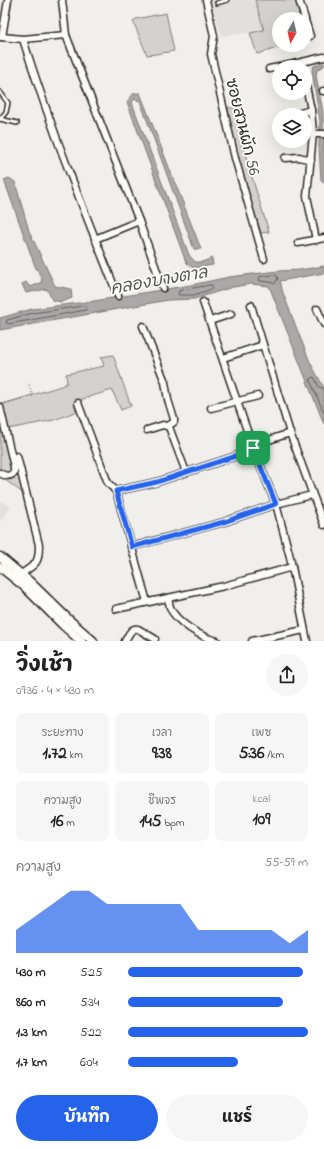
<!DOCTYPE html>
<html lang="th">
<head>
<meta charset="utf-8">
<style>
	:root { --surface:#fff; --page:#f6f6f6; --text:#222; --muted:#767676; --accent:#2563eb }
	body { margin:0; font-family:"Indie Flower","Playpen Sans Thai",sans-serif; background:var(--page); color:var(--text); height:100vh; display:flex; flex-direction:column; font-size:15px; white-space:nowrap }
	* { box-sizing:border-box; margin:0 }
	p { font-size:13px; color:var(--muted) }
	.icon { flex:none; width:22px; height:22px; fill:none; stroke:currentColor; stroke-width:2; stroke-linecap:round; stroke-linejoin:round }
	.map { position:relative; height:641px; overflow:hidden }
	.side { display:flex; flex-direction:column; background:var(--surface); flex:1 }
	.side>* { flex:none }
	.needle { width:26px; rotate:188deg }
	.fabs { position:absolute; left:272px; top:12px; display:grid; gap:8px }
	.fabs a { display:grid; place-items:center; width:40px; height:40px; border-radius:50%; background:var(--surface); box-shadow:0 4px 16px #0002; font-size:20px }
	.pin { position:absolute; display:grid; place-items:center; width:34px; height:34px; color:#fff; margin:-17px; border-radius:8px; box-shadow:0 2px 6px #0006 }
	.round { display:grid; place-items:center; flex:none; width:42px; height:42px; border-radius:21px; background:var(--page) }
	.summary { display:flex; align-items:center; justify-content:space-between; height:68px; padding:0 16px }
	h1 { font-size:22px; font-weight:700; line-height:30px }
	.metrics { display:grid; grid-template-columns:repeat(3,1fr); gap:6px; height:68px; padding:4px 16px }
	.metrics div { display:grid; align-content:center; border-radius:8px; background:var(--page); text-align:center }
	.metrics b { font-size:17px; font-weight:700 }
	.metrics small { font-size:11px; font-weight:400 }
	.metrics p { font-size:11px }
	.chart { height:112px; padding:8px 16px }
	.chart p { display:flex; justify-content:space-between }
	.chart svg { width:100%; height:72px; margin-top:4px; fill:var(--accent); opacity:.7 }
	.cta { display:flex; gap:8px; margin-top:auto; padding:8px 16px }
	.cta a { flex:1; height:46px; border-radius:24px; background:var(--accent); color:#fff; font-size:16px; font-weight:700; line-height:46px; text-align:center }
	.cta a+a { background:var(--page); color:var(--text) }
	ul { padding:0 16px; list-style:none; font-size:13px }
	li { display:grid; grid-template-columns:64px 48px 1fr; align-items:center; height:30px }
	li i { height:10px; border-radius:5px; background:var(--accent) }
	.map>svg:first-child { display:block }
</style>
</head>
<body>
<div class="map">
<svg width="324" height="641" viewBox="0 0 324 641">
	<rect width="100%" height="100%" fill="#f0efeb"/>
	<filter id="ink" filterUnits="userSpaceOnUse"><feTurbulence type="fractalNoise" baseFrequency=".025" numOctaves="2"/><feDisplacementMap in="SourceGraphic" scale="8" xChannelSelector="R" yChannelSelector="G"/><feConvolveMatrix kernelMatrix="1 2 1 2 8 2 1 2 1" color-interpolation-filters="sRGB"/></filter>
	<g filter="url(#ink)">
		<g fill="#e1e0dc">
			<polygon points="211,0 255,0 264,31 221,36"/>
			<polygon points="0,501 11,507 0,522"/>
		</g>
		<g fill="#d3d2cf" stroke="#7f7e7d">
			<polygon points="255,0 295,0 300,19 279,19 279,45 288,45 257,54 250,33 264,30"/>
			<polygon points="166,13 174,51 156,54 147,55 133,21 136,19"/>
			<polygon points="228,107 235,109 242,145 269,232 261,233 237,156"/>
			<polygon points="113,355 131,406 121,410 112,390 76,401 78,411 54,420 8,429 13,456 24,494 0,476 0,405 61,386 67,383 66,374 104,366 101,357"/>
		</g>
		<g fill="#aaa9a7" stroke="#777775">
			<polygon points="324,63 324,66 317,70 316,76 323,112 324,183 321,181 319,147 320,121 312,70 314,66"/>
			<polygon points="134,93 140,93 201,249 194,249 140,101 134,99 132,103 189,255 195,262 202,262 212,258 213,265 193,268 186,262 127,102"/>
			<polygon points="9,178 15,182 29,231 55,286 71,289 72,298 61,302 52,300 47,289 26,293 22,284 26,282 30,287 41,283 42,278 35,266 4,180"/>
			<polygon points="324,266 324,273 280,281 283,293 298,332 310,362 324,388 324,424 269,286 251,284 233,287 194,299 168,300 0,330 0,318 32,309 94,301 191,285 229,277 278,271 300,270"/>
		</g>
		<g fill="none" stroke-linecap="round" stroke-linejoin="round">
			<g stroke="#5e5d5d" stroke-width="1">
				<polygon points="276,275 278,278 275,284 270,282 260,281 259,280 260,277"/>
				<polygon points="211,285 213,286 212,289 194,295 179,295 178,294 179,291"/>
				<polygon points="85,306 88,308 86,310 8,324 6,323 7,320 33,313"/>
				<polyline points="324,389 319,387 314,377 311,378 310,380 324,413"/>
			</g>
			<g stroke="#2b2b2b" stroke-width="6">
				<g id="service">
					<polyline points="217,3 227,0"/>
					<polyline points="0,92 8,103 6,112 0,119"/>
					<polyline points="0,119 17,123"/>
				</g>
			</g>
			<g stroke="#2b2b2b" stroke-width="9">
				<g id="minor">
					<polyline points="62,0 66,35 139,221 163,288"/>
					<polyline points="206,0 214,36 211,54 235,158 264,259"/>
					<polyline points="299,0 305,19"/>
					<polyline points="305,20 310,36"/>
					<polyline points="0,37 2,37 8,0"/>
					<polyline points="2,37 23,39 66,35"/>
					<path d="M 23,39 C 50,126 84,211 118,296"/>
					<polyline points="280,67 324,57"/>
					<polyline points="269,69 279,67"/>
					<polyline points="305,81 311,110 313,134 307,196 316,240"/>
					<polyline points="323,91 324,91"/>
					<polyline points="293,115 311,110"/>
					<polyline points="313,134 324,134"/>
					<polyline points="285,158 299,157 311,160"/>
					<polyline points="95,239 139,221"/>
					<polyline points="298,243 324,238"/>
					<polyline points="203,302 253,448 276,504 290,557 307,641"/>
					<polyline points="251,305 290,433 324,525"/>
					<polyline points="317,309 324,324"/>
					<polyline points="210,321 231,314"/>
					<polyline points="143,326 165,382 168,400 174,419 174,422 168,426"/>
					<polyline points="223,358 263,345"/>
					<polyline points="78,403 108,483 116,491 147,602"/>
					<path d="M 0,407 L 14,467 L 14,473 C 10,477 4,476 0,473"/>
					<polyline points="211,408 258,396"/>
					<polyline points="147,430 163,425 169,427 186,472"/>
					<path d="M 17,456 L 39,545 C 39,564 36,564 21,574"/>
					<polyline points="116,491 157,482 233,457 253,448 257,444 290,433"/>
					<polyline points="131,547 224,522 276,504 312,495"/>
					<path d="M 168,598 C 169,601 169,604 170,607 C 175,622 203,638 217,641"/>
					<polyline points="116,609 224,586 292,567"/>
					<path d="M 125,641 C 128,636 131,627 138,629 L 155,639"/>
					<polyline points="252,641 304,630"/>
				</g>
			</g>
			<g stroke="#2b2b2b" stroke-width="11">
				<g id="tertiary">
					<polyline points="0,557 30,582 69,620 93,641"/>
					<polyline points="0,567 25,587 63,625 81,641"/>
				</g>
			</g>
			<polyline stroke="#2b2b2b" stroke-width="1" stroke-dasharray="1 3" stroke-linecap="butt" points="5,403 33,396 28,382"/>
			<use href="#service" stroke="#fdfcf7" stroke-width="3"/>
			<use href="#minor" stroke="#fdfcf7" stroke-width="6"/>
			<use href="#tertiary" stroke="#fdfcf7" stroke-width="8"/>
		</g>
	</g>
	<g fill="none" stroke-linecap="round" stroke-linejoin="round" filter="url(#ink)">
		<g stroke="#fff" stroke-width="8">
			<polygon id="route" points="253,448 276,504 224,522 132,547 116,491 157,482 233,457"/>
		</g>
		<use href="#route" stroke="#2563eb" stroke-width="5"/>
	</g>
	<g text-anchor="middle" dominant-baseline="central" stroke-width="3.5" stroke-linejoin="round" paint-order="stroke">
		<g font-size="16" fill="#2b2b2b" stroke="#fdfcf7">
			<text transform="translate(242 127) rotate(76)">ซอยสวนผัก 56</text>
		</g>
		<g font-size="17" font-style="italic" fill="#575756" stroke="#fdfcf7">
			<text transform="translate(159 281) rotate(-10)">คลองบางตาล</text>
		</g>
	</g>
</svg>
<div class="fabs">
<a><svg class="needle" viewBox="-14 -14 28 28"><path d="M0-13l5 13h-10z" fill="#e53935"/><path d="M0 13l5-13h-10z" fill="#767676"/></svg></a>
<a><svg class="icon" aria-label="locate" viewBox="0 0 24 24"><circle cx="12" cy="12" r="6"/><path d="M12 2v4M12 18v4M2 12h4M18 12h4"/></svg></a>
<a><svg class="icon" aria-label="layers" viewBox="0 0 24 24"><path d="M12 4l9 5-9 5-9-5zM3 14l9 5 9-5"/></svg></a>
</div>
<div class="pin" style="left:253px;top:448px;background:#1e9e55"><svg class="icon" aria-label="arrive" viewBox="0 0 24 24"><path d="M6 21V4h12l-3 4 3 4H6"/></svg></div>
</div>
<section class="side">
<div class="summary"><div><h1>วิ่งเช้า</h1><p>09:36 · 4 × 430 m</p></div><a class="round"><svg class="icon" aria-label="share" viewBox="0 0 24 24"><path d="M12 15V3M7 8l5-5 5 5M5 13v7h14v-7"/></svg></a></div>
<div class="metrics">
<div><p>ระยะทาง</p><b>1.72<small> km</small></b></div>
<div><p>เวลา</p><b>9:38</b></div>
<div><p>เพซ</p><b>5:36<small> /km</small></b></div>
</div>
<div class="metrics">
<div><p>ความสูง</p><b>16<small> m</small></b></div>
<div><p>ชีพจร</p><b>145<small> bpm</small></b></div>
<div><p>kcal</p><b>109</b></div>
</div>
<div class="chart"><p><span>ความสูง</span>55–59 m</p>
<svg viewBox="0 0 160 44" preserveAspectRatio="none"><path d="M0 44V30L10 22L20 14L30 6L40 6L50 14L60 14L70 14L80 14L90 14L100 30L110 30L120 30L130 30L140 30L150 38L160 30V44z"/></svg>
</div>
<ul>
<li><b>430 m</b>5:25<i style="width:97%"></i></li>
<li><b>860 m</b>5:34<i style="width:86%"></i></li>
<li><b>1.3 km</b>5:22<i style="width:100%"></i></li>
<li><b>1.7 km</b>6:04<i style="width:61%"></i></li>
</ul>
<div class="cta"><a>บันทึก</a><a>แชร์</a></div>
</section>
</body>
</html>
